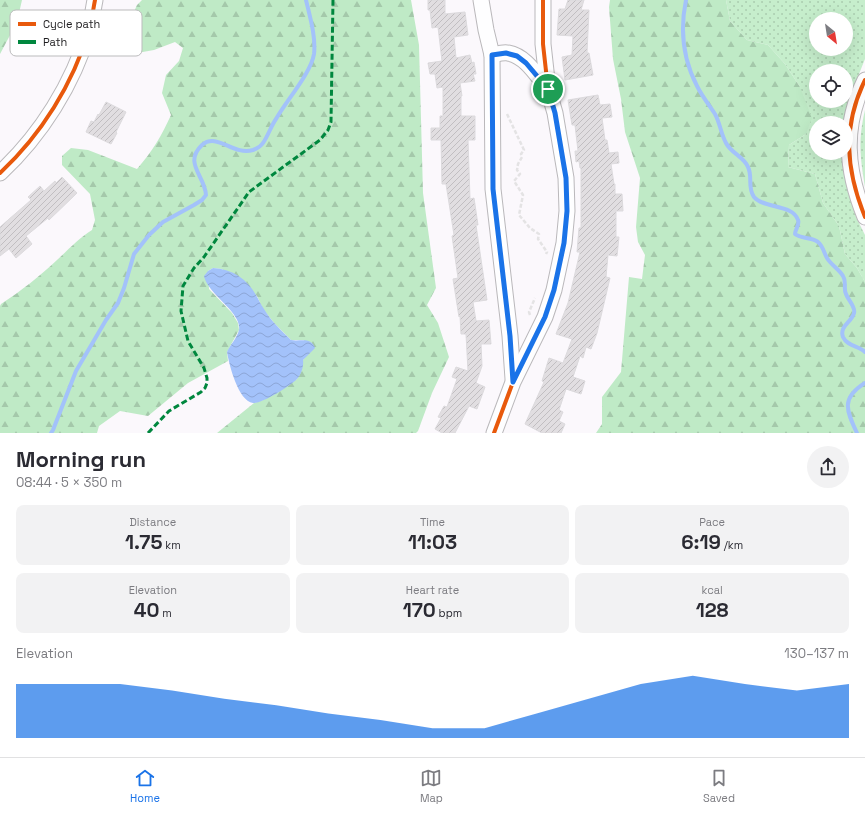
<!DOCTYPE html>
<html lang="en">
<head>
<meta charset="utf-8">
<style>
	:root { --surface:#fff; --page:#f2f2f3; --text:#2b2b33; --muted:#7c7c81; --line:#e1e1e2; --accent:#1a73e8 }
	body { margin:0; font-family:"Space Grotesk",sans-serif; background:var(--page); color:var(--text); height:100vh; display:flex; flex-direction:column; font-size:15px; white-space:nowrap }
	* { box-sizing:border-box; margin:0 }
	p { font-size:13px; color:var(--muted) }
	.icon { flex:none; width:22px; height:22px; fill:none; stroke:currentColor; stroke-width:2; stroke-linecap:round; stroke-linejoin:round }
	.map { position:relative; height:433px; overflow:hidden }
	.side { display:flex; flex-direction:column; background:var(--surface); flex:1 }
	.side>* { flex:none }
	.needle { width:26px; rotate:150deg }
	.fabs { position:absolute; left:809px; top:12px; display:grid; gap:8px }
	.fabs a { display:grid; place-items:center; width:44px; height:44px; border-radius:50%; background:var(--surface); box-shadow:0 4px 16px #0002; font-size:20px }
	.pin { position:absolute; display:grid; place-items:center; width:34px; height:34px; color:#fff; margin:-17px; border:2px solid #fff; border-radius:50%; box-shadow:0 1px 4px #0007 }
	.round { display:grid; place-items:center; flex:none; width:42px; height:42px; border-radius:21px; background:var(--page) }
	.overview { display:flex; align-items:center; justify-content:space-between; height:68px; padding:0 16px }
	h1 { font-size:22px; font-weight:700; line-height:30px }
	.figures { display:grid; grid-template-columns:repeat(3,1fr); gap:6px; height:68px; padding:4px 16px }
	.figures div { display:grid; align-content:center; border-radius:8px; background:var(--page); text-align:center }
	.figures b { font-size:20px; font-weight:700 }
	.figures small { font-size:11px; font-weight:400 }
	.figures p { font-size:11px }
	.chart { height:112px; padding:8px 16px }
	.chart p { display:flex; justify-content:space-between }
	.chart svg { width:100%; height:72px; margin-top:4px; fill:var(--accent); opacity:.7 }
	.tabs { display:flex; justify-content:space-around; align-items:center; height:56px; border-top:1px solid var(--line); background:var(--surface); font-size:11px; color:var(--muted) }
	.tabs a { display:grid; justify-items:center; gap:2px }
	.tabs .current { color:var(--accent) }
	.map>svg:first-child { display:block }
</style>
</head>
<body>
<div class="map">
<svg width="865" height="433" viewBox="0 0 865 433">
	<defs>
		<pattern id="grass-dots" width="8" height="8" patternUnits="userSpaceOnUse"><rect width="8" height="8" fill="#c6eecc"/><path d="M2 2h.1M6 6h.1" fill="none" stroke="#aaccaf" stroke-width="1.8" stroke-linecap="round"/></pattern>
		<pattern id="forest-firs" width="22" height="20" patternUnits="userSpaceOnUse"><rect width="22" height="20" fill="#bfeac6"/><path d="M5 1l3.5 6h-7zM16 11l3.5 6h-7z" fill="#a4c8aa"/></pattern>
		<pattern id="water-waves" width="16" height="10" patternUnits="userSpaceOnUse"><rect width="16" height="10" fill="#a3c2fa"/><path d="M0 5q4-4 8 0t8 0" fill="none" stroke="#8ca6d6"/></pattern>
		<pattern id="building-hatch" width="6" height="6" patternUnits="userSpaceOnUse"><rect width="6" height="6" fill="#e1dee1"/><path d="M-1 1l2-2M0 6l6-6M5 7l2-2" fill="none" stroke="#c1bec1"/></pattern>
	</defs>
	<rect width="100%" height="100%" fill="#fbf8fc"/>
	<g fill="url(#grass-dots)" fill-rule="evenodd">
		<path d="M 726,0 L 865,0 L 865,59 L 849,99 L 845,123 L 816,123 L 816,153 L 842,153 L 843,168 L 848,192 L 856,217 L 865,235 L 865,282 L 857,268 L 845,254 L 839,226 L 823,203 L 815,174 L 788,167 L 789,145 L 806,134 L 800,87 L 785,64 L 768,45 L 747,40 L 730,21 ZM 816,19 L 846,19 L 846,49 L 816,49 ZM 816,71 L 846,71 L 846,101 L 816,101 Z"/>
		<path d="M 865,110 L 865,187 C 860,158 858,139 865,110 Z"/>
	</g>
	<g fill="url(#forest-firs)">
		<polygon points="0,0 22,0 17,22 0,54"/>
		<path d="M 142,0 L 411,0 L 419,45 L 423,193 L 436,288 L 427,305 L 438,323 L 449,357 L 432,393 L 418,431 L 416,433 L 217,433 L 254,403 L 263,400 L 297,379 L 303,360 L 307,355 L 304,340 L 291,340 L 275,324 L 263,309 L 257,296 L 222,269 L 213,268 L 208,271 L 209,289 L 232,313 L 238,323 L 239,330 L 227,352 L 228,361 L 188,383 L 148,416 L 120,411 L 99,426 L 97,433 L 0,433 L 0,306 L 1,304 C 21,291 40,276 57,260 C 69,249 79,238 92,230 L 95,220 L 90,194 L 62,165 L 62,156 L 71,148 L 88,150 L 137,169 C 152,152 162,135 171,115 L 162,93 L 166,75 L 179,61 L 183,48 L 175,42 L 154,50 L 137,53 L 130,45 L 128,25 L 137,5 Z"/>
		<polygon points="610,0 726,0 730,21 747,40 768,45 785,64 800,87 812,118 806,134 789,145 788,167 815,174 823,203 839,226 845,254 857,268 865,282 865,433 596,433 602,424 602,397 621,372 629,277 642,279 645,255 638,242 636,227 640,178 625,132 621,99 613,59 609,7"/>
	</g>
	<path fill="url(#water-waves)" d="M 213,268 C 233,269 247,279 256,295 C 259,300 261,305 264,309 C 271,321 281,330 291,340 C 300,342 311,336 315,348 L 303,360 C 304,366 301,375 297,379 C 290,386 262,404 253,403 C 238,401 229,364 227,352 C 230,345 237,338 239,330 C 242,312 208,295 204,276 L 208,271 Z"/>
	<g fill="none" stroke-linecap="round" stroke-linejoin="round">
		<g stroke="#a3c2fa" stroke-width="4">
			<path d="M 686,0 C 680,29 683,59 697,86 C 702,96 709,105 715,114 C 720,123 721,134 726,143 C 731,153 744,157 748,167 C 753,177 747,187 754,197 C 764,209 793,204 798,220 C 800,225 795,229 795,234 C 801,239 811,237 818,242 C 823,246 824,253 827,258 C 831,265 839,269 843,276 C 847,282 843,288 846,294 C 848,300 856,307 854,313 C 852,322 839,326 843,337 C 847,346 859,346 865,352"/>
			<path d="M 51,433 L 53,430 L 76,371 L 106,320 L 118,303 L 124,288 L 134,254 L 149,235 L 163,222 L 194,205 L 202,200 L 206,195 C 205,176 183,163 202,145 C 217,132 233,156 253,150 C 256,149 261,146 263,143 C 268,136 271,126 276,119 C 286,101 311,73 314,54 C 316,37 310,17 306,0"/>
			<path d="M 857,433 C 846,410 841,398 865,383"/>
		</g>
	</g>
	<g fill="url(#building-hatch)" stroke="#dcdadd">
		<polygon points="428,0 445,0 445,14 465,12 468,35 454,37 456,58 470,55 472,63 474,62 476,74 473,74 475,81 460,83 462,96 461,96 461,116 475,116 475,140 468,140 470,199 474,198 478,225 476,225 487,300 473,302 476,321 489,320 491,344 481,344 482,366 476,383 485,387 477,409 469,406 455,433 442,433 435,429 441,418 438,417 444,406 447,407 457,379 452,377 456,367 468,371 466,334 461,334 460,316 459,317 453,279 458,278 452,236 454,235 446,184 442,184 441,140 431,140 431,128 440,128 440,116 443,116 443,87 437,88 435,74 430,74 428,63 442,61 438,27 432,28 430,10 428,10"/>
		<polygon points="568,0 584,0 581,10 589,10 587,53 589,53 593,75 565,80 562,57 572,55 573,36 557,35 559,9 565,9"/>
		<polygon points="598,95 600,105 610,104 612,117 602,118 605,140 607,140 609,153 618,152 619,163 611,164 614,184 615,184 615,194 622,194 623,211 616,211 616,237 619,237 617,256 608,255 606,277 610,278 597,333 591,349 586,347 583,358 580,356 573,377 585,381 581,394 566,389 559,410 563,412 559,421 565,424 561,433 542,433 525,424 544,382 542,381 549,358 563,363 572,339 556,334 568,303 580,252 577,252 579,228 581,228 581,168 580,168 579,161 576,162 575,151 578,151 575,125 572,125 568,100"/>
		<polygon points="106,102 126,112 116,132 117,133 111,144 86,132 91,121 94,122 98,114 99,115"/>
		<polygon points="62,177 77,193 49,220 48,218 26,236 32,244 16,258 9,249 0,256 0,227 31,200 28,197 40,186 44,191 55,181 56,183"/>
	</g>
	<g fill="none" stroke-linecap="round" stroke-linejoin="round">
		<g stroke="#bab8bb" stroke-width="17">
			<g id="minor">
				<polyline points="481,0 486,30 492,55 493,189 510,336 513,379"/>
				<path d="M 492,55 C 497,54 503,52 508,53 C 526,56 537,76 548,89"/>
				<path d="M 865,80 C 842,127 846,170 865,217"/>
				<path d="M 0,173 C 41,135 73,84 89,30 C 92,20 93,10 95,0"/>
				<polyline points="494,433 513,382 545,317 554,290 564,243 567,211 566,178 555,113 548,89 543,44 543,0"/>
			</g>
		</g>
		<g stroke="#e4e3e4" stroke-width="2.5" stroke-dasharray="4 2" stroke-linecap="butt">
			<polyline points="507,114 524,150 521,154 522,157 518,164 517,170 520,174 514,181 523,195 519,215 530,228 539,234 538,239 547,252 546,254"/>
			<polyline points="530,315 529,312 535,298"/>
		</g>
		<use href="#minor" stroke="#fefeff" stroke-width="15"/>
		<polyline stroke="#00873e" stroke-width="3" stroke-dasharray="6 3" stroke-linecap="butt" points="148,433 169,411 201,392 205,388 207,383 207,378 204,368 188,341 181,311 183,286 194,268 204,257 249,192 320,140 328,130 331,122 333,0"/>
		<g stroke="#fff" stroke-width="6">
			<g id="cycleway">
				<path d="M 865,80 C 842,127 846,170 865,217"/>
				<path d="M 0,173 C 41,135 73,84 89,30 C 92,20 93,10 95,0"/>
				<polyline points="494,433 513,382 545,317 554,290 564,243 567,211 566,178 555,113 548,89 543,44 543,0"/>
			</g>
		</g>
		<use href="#cycleway" stroke="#e8590c" stroke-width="4"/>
	</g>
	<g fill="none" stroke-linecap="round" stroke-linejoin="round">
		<g stroke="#fff" stroke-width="8">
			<polygon id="route" points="506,53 517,56 526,63 548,89 555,113 566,178 567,211 564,243 554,290 545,317 513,382 510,336 493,189 492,55"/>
		</g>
		<use href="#route" stroke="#1a73e8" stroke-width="5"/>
	</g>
	<rect x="10" y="10" width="132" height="46" rx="6" fill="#fff" stroke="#bbbbbc" stroke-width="1"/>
	<rect x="18" y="22" width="18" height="4" fill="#e8590c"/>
	<rect x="18" y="40" width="18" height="4" fill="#00873e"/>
	<g font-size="11" fill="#1d1c1e">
		<text x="43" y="28">Cycle path</text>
		<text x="43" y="46">Path</text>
	</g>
</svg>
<div class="fabs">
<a><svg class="needle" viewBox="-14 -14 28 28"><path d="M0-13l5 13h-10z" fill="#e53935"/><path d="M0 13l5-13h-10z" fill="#7c7c81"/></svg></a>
<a><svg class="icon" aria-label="locate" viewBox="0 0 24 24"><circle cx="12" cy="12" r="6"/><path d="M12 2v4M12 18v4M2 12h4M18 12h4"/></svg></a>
<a><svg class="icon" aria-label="layers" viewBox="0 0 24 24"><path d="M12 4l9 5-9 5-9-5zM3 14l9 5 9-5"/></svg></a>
</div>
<div class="pin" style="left:548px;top:89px;background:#1e9e55"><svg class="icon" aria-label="arrive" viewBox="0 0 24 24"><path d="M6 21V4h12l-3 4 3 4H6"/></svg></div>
</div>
<section class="side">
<div class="overview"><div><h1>Morning run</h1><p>08:44 · 5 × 350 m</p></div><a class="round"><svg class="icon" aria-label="share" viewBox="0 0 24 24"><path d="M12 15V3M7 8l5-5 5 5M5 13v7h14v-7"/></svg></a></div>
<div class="figures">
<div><p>Distance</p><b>1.75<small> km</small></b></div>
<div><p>Time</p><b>11:03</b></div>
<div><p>Pace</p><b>6:19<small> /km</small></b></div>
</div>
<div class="figures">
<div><p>Elevation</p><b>40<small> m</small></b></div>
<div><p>Heart rate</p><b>170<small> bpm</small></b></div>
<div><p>kcal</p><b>128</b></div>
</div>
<div class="chart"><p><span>Elevation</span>130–137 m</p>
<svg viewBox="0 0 160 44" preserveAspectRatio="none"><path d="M0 44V11L10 11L20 11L30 15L40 20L50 24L60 29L70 33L80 38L90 38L100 29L110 20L120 11L130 6L140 11L150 15L160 11V44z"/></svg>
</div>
</section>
<nav class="tabs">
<a class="current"><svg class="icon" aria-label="home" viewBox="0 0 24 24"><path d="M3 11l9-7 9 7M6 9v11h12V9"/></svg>Home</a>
<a><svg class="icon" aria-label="map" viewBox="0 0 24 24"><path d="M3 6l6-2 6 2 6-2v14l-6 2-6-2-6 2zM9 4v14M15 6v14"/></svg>Map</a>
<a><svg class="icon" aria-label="saved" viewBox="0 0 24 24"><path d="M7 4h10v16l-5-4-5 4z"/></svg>Saved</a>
</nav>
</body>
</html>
